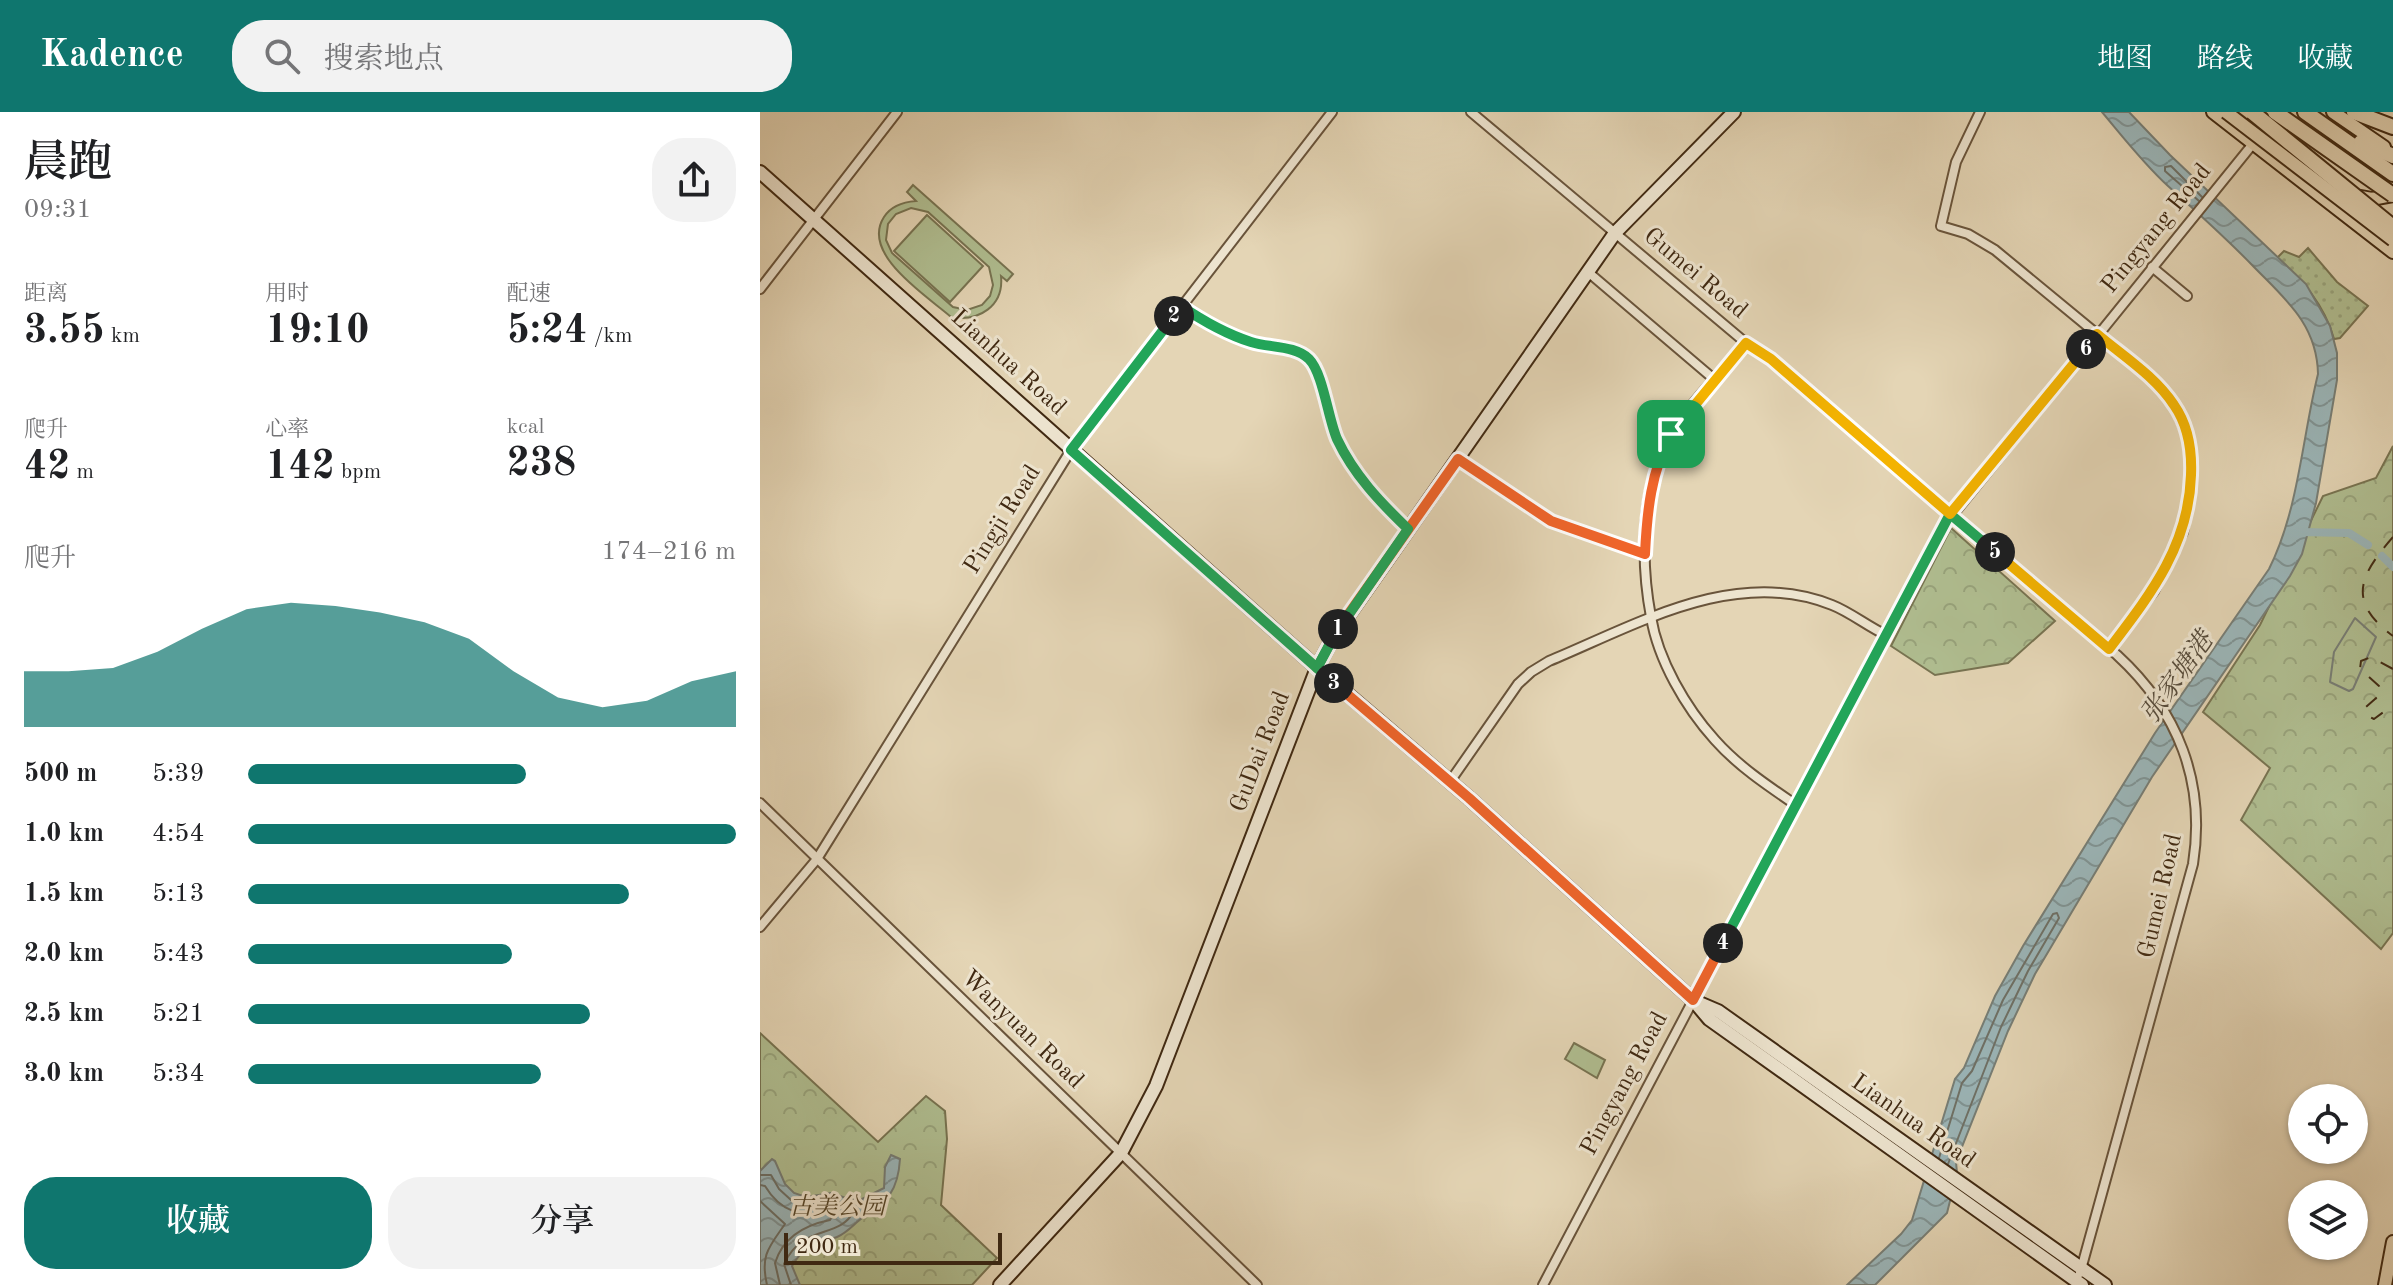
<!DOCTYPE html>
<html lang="zh">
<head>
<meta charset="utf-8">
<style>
	:root { --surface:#fff; --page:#f2f2f2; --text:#202124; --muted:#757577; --accent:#0f766e }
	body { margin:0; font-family:"Old Standard TT","Noto Serif SC",serif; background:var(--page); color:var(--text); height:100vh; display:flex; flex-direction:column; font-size:30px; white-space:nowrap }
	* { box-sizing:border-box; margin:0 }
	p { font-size:26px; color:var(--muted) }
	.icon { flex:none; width:44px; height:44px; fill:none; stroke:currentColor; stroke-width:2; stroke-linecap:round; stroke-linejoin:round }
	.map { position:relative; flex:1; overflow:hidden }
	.side { display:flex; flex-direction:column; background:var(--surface); width:760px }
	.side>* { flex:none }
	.buttons { position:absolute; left:1528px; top:972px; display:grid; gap:16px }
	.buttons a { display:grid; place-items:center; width:80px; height:80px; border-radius:50%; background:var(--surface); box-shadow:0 2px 6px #0004; font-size:40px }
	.scale { position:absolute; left:24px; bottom:20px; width:218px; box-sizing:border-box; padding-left:8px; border:4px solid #402912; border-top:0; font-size:22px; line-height:28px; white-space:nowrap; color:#402912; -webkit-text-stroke:6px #ede4cf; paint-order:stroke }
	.pin { position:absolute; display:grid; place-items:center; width:68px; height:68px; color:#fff; margin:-34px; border-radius:16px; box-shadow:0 4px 12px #0006 }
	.km { position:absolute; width:40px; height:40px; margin:-20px; border-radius:50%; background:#222; color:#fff; font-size:22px; line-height:40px; text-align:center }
	.round { display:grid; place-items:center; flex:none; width:84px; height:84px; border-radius:32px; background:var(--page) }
	.head { display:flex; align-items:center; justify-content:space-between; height:136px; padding:0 24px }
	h1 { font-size:44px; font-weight:600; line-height:60px }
	.metrics { display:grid; grid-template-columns:repeat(3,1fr); gap:12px; height:136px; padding:8px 24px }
	.metrics div { display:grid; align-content:center }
	.metrics b { font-size:40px; font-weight:600 }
	.metrics small { font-size:22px; font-weight:400 }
	.metrics p { font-size:22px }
	.chart { height:224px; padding:16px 24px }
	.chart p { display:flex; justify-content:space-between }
	.chart svg { width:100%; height:144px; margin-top:8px; fill:var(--accent); opacity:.7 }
	.action { display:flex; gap:16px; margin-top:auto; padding:16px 24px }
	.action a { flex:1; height:92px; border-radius:32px; background:var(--accent); color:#fff; font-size:32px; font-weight:600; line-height:92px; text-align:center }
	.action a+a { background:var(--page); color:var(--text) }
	ul { padding:0 24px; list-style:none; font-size:26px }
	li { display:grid; grid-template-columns:128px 96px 1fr; align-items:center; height:60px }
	li i { height:20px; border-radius:10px; background:var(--accent) }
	header { display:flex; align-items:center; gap:48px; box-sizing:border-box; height:112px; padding:0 40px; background:var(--accent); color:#fff }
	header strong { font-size:38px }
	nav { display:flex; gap:44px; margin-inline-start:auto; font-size:28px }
	.search { width:560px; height:72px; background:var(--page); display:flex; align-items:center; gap:20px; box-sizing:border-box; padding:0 28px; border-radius:32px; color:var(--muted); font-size:30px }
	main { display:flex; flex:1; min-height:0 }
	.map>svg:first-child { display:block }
</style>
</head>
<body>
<header>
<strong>Kadence</strong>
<div class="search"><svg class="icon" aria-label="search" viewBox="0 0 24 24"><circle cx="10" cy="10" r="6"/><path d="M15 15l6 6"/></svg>搜索地点</div>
<nav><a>地图</a><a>路线</a><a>收藏</a></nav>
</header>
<main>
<section class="side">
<div class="head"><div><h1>晨跑</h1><p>09:31</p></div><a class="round"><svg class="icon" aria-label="share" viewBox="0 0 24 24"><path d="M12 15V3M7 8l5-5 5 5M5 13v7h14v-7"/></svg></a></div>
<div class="metrics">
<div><p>距离</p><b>3.55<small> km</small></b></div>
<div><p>用时</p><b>19:10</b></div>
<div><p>配速</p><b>5:24<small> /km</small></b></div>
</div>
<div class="metrics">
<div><p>爬升</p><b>42<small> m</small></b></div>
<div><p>心率</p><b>142<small> bpm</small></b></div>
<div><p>kcal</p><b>238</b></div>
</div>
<div class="chart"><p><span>爬升</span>174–216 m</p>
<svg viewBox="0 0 160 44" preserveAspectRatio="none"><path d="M0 44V27L10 27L20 26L30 21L40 14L50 8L60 6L70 7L80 9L90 12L100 17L110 27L120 35L130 38L140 36L150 30L160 27V44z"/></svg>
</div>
<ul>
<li><b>500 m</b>5:39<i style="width:57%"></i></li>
<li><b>1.0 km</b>4:54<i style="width:100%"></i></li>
<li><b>1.5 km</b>5:13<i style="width:78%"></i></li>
<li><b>2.0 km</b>5:43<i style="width:54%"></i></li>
<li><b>2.5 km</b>5:21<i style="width:70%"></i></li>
<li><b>3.0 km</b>5:34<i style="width:60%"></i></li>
</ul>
<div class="action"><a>收藏</a><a>分享</a></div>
</section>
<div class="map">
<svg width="1633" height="1173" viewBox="0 0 1633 1173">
	<defs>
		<pattern id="grass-dots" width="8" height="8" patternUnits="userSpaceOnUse" patternTransform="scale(2)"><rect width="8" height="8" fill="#b0be91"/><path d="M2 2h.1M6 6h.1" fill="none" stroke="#98a37c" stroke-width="1.8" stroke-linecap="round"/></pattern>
		<pattern id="park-crowns" width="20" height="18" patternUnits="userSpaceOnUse" patternTransform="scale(2)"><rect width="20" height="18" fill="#b0be91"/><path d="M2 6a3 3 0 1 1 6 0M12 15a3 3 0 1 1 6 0" fill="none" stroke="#98a37c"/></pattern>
		<pattern id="water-waves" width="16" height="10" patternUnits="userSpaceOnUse" patternTransform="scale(2)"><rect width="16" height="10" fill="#9bb6b9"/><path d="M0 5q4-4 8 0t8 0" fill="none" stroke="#809495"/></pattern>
	</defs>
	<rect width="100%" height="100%" fill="#e4d5b5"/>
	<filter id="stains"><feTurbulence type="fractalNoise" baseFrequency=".0025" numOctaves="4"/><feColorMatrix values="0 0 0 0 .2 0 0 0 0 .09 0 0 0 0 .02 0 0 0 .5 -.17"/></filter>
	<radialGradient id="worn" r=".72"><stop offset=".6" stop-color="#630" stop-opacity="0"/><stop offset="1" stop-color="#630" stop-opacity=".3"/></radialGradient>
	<path fill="url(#grass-dots)" stroke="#787452" stroke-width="2" d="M 1548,136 L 1577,170 L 1608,194 L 1580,226 L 1574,227 C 1564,192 1544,170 1517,146 L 1524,139 L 1539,145 Z"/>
	<g fill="url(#park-crowns)" stroke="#787452" stroke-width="2">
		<polygon points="1633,334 1633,821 1621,837 1481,708 1510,656 1443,600 1500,513 1563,384 1616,366"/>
		<polygon points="1191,416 1295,509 1248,551 1175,563 1131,534"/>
		<polygon points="0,921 118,1030 166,984 185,999 187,1027 181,1093 237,1146 212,1173 0,1173"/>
	</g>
	<g fill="#b0be91" stroke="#787452" stroke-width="2" fill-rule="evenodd">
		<path d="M 153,73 L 253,162 L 247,169 L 241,164 C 244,194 219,210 191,205 C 167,184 100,142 124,105 C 131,94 143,90 156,89 L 147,80 ZM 151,96 L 168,100 L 229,155 L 233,173 L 230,184 L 222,193 L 207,198 L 193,195 L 132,141 L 126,128 L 128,112 L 136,102 Z"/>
		<polygon points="167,103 223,154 190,190 134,139"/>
		<polygon points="814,931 845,948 837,966 805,947"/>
	</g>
	<g fill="url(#water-waves)" stroke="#777e76" stroke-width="2">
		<path d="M 1342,0 L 1369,0 L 1410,43 L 1546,172 L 1570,214 L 1577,241 L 1577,268 L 1556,391 L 1542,442 L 1530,464 L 1392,665 L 1275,862 L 1248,919 L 1196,1050 L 1197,1061 L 1187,1101 L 1115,1173 L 1087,1173 L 1141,1122 L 1152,1108 L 1195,967 L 1204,956 L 1235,884 L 1263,834 L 1395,621 L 1509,457 C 1539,397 1542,326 1558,262 C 1557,212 1525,187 1493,154 C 1466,126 1437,100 1408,74 C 1383,51 1363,25 1342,0 Z"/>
		<path d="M 131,1043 L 140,1047 C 138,1079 128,1089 102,1106 C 94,1112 87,1121 77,1125 C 53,1135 49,1127 32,1154 L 40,1173 L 0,1173 L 0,1059 L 12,1047 L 15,1049 L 25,1072 L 34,1081 L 46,1085 L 71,1081 L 92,1088 L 102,1087 L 124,1076 L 125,1055 Z"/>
	</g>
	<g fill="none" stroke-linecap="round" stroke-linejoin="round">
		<g stroke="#6e7066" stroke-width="2">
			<polyline points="1439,89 1405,59 1405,55 1411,54 1442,85"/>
			<polyline points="1179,1046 1202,971 1212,959 1243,888 1293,802 1297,801 1299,806 1268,859 1241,915 1188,1052"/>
			<path d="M 0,1063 L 11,1063 L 19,1077 L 31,1088 L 46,1093 L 77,1089 L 94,1099 C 79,1128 43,1111 24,1152 L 31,1173"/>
			<path d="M 0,1073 L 5,1074 C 20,1099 41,1106 69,1100 L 73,1103 L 70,1108 C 45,1113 23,1125 15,1151 L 20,1173"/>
			<path d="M 0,1089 L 25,1112 C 9,1135 0,1143 7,1173"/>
		</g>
		<polygon stroke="#777e76" stroke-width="2" points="1595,506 1616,525 1593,577 1589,579 1570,570 1574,540"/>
		<g stroke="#9bb6b9" stroke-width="8">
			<polyline points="1540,420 1589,421 1608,433"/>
			<polyline points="1622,444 1633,455"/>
		</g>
		<g stroke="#69543b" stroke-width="12">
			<g id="street">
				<path d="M 711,0 L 986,231 L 1011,247 L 1357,543 C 1418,599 1446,670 1433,752 L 1320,1161"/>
				<polyline points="1220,0 1196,50 1181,114 1208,122 1235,138 1394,269 1416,295 1429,330 1431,376 1423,420 1394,479 1349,537"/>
				<polyline points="1392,155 1427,184"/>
				<polyline points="828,160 955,268"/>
				<polyline points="0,177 137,0"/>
				<path d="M 421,194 C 443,209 466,222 491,230 C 510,236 535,233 549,247 C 563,260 568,306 577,327 C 594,363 620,390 648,417"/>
				<path d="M 986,231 C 961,261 919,302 903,337 C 881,387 881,452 891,505 C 898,548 926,596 955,628 C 978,654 1008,674 1036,693"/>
				<polyline points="698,347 791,409 885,442"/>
				<path d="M 689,671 L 758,572 L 771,560 L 789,549 C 876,513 975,454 1072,493 C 1090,500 1107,514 1126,523"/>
				<polyline points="0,691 497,1173"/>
				<polyline points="0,815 57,747 311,338 572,0"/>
				<polyline points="783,1173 1182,416 1496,28"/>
			</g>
		</g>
		<g stroke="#402912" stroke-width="16">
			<g id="secondary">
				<polyline points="0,60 557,556 709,686 933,888 949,907 1322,1173"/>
				<polyline points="937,890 958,899 1345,1173"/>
				<polyline points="240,1173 361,1041 396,974 557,556 574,524 855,121 974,0"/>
			</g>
		</g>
		<g stroke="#402912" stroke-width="16">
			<g id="primary">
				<polyline points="1453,0 1633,140"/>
				<polyline points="1573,0 1624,35"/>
				<polyline points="1601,85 1612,87 1633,83"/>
				<polyline points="1625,1173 1633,1130"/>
			</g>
		</g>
		<g stroke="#402912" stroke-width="18">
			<g id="highway">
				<polyline points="1545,0 1633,62"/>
				<polyline points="1594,0 1633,15"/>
				<polyline points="1601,30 1633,44"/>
			</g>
		</g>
		<use href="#street" stroke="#ede4cf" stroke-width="8"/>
		<use href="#secondary" stroke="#ede4cf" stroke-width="12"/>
		<use href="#primary" stroke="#e4d5b5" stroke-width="12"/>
		<use href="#highway" stroke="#e4d5b5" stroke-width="14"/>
		<g stroke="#402912" stroke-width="2" stroke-dasharray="14 14" stroke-linecap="butt">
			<path d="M 1633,425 C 1600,463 1586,489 1633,524"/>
			<polyline points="1633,557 1611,545 1601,549 1600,557 1619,574 1622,581 1606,595 1606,603 1614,607 1633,593"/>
		</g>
		<g stroke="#402912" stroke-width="16" stroke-linecap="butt">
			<polyline id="primary-bridge" points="1466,0 1633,128"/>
		</g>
		<g stroke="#402912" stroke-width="18" stroke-linecap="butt">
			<g id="highway-bridge">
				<polyline points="1492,0 1633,115"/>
				<polyline points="1515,0 1633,83"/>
			</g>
		</g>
		<use href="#primary-bridge" stroke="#e4d5b5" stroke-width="12"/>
		<use href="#highway-bridge" stroke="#e4d5b5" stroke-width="14"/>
	</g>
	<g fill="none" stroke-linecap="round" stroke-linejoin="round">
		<g stroke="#fff" stroke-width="16">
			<path id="split-1" d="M 578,517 L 698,347 L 791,409 L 885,442 C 887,400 891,359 911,322"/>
		</g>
		<g stroke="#fff" stroke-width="16">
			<polyline id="split-2" points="414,204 311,338 557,556 578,517"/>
		</g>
		<g stroke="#fff" stroke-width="16">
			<path id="split-3" d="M 414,204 L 421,194 C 443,209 466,222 491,230 C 509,236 535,233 549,247 C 563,261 568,306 577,327 C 594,363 620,390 648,417 L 574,524 L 557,556 L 574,571"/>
		</g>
		<g stroke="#fff" stroke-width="16">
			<polyline id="split-4" points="574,571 709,686 933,888 963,831"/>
		</g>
		<g stroke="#fff" stroke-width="16">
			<polyline id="split-5" points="963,831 1190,402 1235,440"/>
		</g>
		<g stroke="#fff" stroke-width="16">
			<path id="split-6" d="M 1235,440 L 1349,537 C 1390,483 1429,434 1431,363 C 1432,339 1428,313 1414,293 C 1395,264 1363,244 1337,222 L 1326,237"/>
		</g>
		<g stroke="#fff" stroke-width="16">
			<polyline id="split-7" points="911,322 986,231 1011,247 1190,402 1326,237"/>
		</g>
		<use href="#split-1" stroke="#f0652b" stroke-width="10"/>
		<use href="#split-2" stroke="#22a559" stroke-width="10"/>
		<use href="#split-3" stroke="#22a559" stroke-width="10"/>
		<use href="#split-4" stroke="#f0652b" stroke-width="10"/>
		<use href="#split-5" stroke="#22a559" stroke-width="10"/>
		<use href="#split-6" stroke="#f5b400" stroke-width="10"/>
		<use href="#split-7" stroke="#f5b400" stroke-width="10"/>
	</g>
	<g text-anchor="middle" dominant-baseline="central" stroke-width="6" stroke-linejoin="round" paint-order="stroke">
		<g font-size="24" fill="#402912" stroke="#ede4cf">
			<text transform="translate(1397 117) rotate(-51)">Pingyang Road</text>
			<text transform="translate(935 162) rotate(40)">Gumei Road</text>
			<text transform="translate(248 251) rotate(42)">Lianhua Road</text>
			<text transform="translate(243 408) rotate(-58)">Pingji Road</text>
			<text transform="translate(501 640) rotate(-69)">GuDai Road</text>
			<text transform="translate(1401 784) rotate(-77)">Gumei Road</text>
			<text transform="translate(262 918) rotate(44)">Wanyuan Road</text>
			<text transform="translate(865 972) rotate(-62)">Pingyang Road</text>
			<text transform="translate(1153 1010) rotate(35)">Lianhua Road</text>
		</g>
		<g font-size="24" font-style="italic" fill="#56472b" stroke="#ede4cf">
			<text x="77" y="1096">古美公园</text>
		</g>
		<g font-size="26" font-style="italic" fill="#574c3c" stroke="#ede4cf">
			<text transform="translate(1418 566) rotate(-55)">张家塘港</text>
		</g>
	</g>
	<rect width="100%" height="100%" filter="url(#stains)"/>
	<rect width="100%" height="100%" fill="url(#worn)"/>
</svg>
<div class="buttons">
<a><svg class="icon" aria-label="locate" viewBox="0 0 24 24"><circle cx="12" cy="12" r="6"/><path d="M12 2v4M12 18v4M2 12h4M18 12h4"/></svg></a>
<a><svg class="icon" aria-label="layers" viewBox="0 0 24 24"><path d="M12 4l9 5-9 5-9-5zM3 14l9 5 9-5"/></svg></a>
</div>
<div class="scale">200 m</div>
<div class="pin" style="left:911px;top:322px;background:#1e9e55"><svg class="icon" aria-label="arrive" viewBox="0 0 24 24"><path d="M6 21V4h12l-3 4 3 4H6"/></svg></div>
<b class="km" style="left:578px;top:517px">1</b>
<b class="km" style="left:414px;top:204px">2</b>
<b class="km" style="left:574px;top:571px">3</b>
<b class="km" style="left:963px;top:831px">4</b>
<b class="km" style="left:1235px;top:440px">5</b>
<b class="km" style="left:1326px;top:237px">6</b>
</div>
</main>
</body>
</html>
